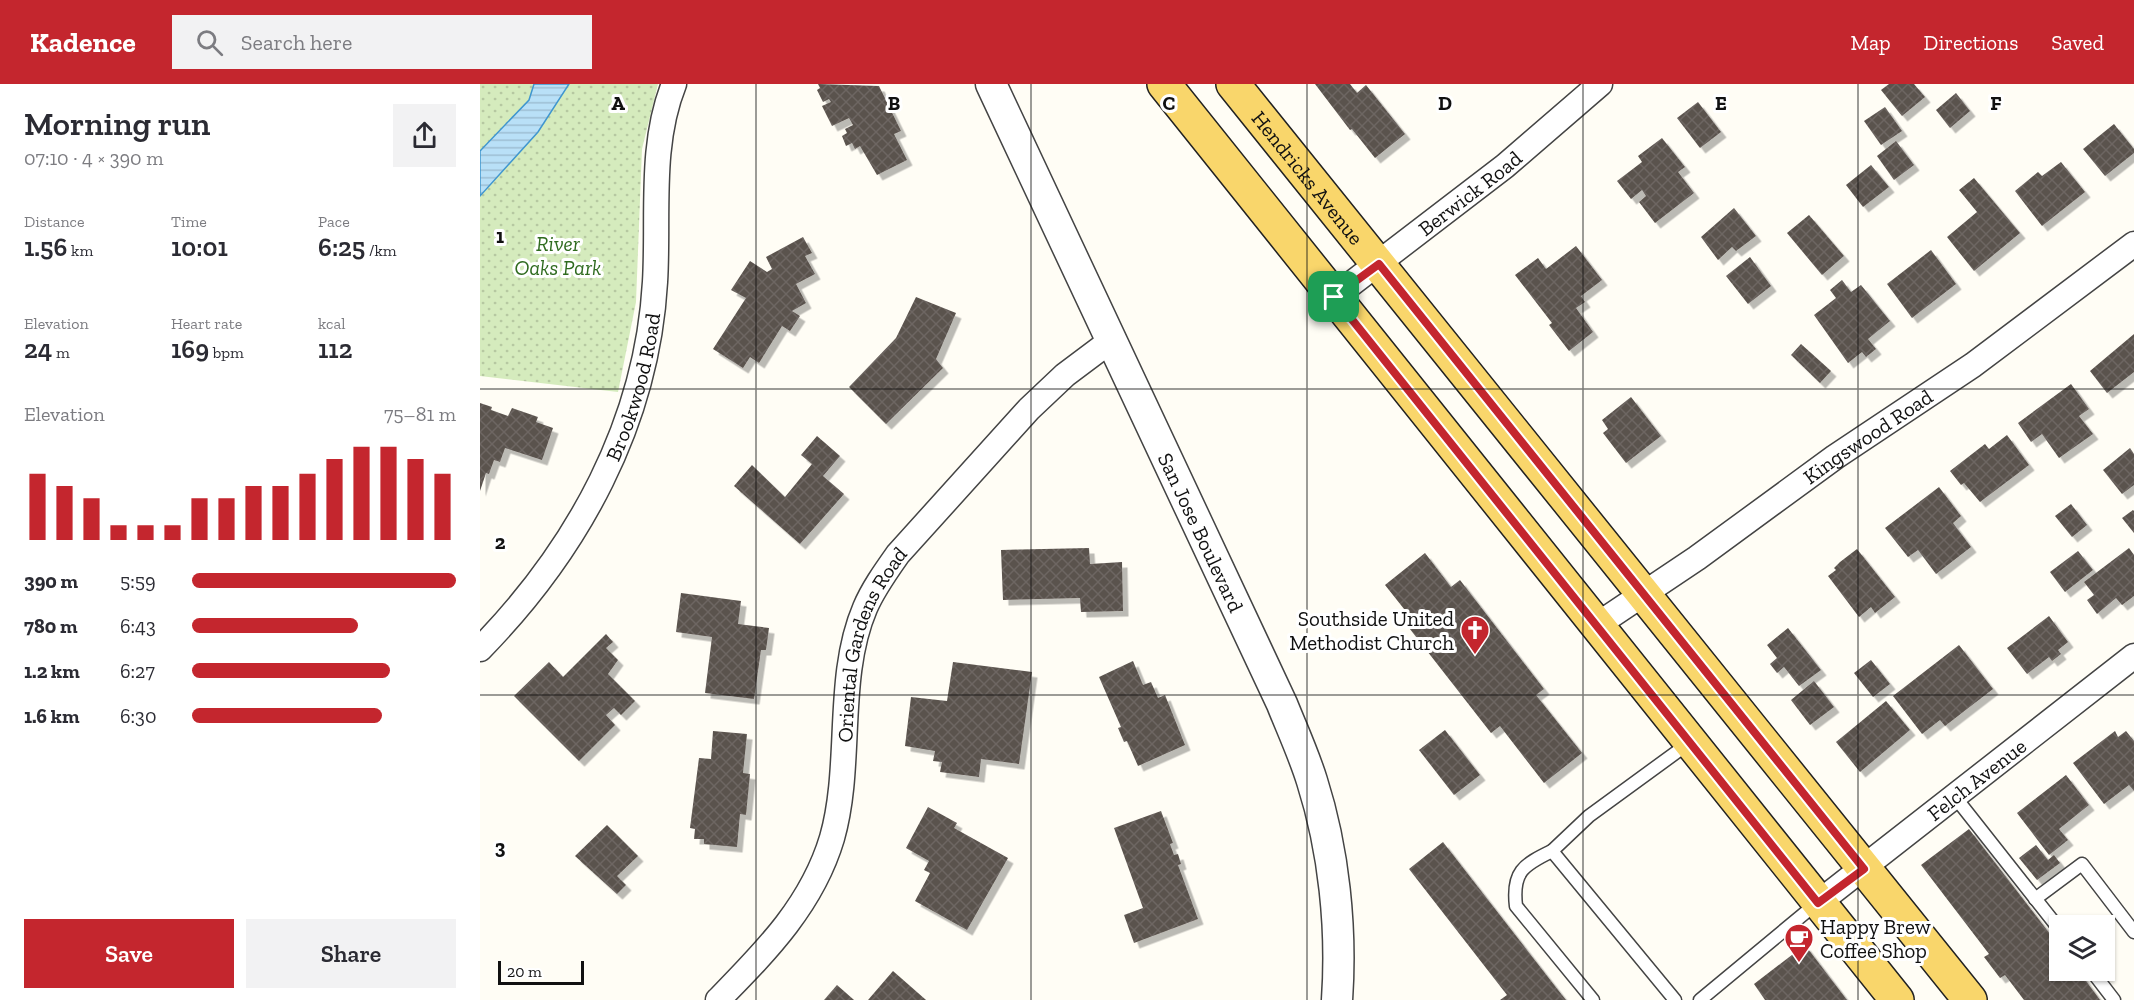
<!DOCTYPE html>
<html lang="en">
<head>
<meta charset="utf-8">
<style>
	:root { --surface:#fff; --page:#f2f2f3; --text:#2b2b33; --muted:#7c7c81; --accent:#c4262e }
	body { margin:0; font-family:"Zilla Slab",serif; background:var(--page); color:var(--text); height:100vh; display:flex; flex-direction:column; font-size:22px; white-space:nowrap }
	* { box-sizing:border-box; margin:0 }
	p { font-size:20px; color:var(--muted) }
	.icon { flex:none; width:33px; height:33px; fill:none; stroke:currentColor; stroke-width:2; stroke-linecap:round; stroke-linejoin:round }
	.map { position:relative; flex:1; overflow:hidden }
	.panel { display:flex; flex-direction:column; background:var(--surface); width:480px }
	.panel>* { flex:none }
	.tools { position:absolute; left:1569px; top:831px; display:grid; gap:12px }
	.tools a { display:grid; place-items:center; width:66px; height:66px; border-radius:0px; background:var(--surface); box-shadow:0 2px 4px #0004; font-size:30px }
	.scale { position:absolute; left:18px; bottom:15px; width:86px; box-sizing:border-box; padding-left:6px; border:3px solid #111; border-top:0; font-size:16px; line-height:21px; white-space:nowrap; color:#111; -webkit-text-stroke:4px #fff; paint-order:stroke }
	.pin { position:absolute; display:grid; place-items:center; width:51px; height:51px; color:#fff; margin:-26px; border-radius:12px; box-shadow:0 3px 9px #0006 }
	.round { display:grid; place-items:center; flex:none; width:63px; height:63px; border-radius:0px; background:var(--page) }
	.overview { display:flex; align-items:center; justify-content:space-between; height:102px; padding:0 24px }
	h1 { font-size:33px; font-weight:600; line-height:45px }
	.figures { display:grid; grid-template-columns:repeat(3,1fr); gap:9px; height:102px; padding:6px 24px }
	.figures div { display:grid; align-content:center }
	.figures b { font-size:26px; font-weight:600 }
	.figures small { font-size:16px; font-weight:400 }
	.figures p { font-size:16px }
	.chart { height:168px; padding:12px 24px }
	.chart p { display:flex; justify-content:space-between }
	.chart svg { width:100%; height:108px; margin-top:6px; stroke:var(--accent); stroke-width:6 }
	.primary-button { display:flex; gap:12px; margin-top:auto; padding:12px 24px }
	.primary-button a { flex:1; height:69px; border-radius:0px; background:var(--accent); color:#fff; font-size:24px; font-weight:600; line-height:69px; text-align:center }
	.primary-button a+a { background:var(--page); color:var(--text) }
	ul { padding:0 24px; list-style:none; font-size:20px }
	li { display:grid; grid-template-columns:96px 72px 1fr; align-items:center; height:45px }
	li i { height:15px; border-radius:8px; background:var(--accent) }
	header { display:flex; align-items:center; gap:36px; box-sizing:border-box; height:84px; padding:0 30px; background:var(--accent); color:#fff }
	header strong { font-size:28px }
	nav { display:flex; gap:33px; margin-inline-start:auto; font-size:21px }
	.search { width:420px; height:54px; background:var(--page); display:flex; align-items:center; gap:15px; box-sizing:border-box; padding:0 21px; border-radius:0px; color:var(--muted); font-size:22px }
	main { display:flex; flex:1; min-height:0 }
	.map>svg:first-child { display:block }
</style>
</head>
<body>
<header>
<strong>Kadence</strong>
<div class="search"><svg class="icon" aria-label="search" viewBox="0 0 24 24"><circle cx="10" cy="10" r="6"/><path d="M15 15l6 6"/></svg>Search here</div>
<nav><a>Map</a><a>Directions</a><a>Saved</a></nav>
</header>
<main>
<section class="panel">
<div class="overview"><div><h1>Morning run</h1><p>07:10 · 4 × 390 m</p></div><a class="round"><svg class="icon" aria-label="share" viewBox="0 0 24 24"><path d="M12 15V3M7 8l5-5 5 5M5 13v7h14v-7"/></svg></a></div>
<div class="figures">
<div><p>Distance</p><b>1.56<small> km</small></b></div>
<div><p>Time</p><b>10:01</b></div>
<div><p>Pace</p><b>6:25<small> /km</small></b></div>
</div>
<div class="figures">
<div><p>Elevation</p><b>24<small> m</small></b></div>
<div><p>Heart rate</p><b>169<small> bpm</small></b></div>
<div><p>kcal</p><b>112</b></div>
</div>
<div class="chart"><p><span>Elevation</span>75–81 m</p>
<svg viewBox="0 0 160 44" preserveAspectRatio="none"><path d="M5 44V17M15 44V22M25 44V27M35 44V38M45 44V38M55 44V38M65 44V27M75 44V27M85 44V22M95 44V22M105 44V17M115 44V11M125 44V6M135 44V6M145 44V11M155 44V17"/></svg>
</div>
<ul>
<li><b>390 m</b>5:59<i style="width:100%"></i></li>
<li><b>780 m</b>6:43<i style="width:63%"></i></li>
<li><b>1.2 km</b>6:27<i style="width:75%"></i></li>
<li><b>1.6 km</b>6:30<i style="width:72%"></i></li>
</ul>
<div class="primary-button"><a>Save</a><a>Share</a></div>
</section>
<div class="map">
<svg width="1654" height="916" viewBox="0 0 1654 916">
	<defs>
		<pattern id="park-dots" width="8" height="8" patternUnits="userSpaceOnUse" patternTransform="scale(1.5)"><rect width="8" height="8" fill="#d5ebbd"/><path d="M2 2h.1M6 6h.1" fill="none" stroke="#b6c8a1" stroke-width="1.8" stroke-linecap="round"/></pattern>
		<pattern id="water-rules" width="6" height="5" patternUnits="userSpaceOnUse" patternTransform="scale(1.5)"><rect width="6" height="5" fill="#b9e0f7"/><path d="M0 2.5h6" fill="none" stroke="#9ebfd3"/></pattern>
		<pattern id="building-cross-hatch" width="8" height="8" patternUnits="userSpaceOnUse" patternTransform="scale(1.5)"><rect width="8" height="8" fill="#5a524d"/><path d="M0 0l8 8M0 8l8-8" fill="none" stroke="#6d6662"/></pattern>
		<filter id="shadow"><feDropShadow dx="5.5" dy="5.5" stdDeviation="0" flood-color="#0004"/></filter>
	</defs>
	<rect width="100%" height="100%" fill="#fffdf5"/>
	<g fill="url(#park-dots)">
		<polygon points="0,0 54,0 49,16 0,67"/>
		<polygon points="89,0 178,0 162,65 156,218 138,308 0,292 0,112 58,48"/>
	</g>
	<polygon fill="url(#water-rules)" stroke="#3f96cf" stroke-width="1.5" points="54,0 89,0 58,48 0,112 0,67 49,16"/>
	<g fill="url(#building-cross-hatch)" filter="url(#shadow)">
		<polygon points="338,0 399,2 421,47 414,50 427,76 397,91 380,62 375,65 372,59 366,62 362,52 367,49 365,45 373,41 369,34 352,42 342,22 351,18 349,15 343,18 337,6 340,4"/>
		<polygon points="835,0 870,0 877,9 886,1 925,50 895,74 872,45 870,46"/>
		<polygon points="1409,0 1434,0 1445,13 1422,32 1401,6"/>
		<polygon points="1476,9 1490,27 1470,44 1456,26"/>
		<polygon points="1218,18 1241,48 1220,64 1197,34"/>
		<polygon points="1405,23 1422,47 1401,61 1384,37"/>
		<polygon points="1634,40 1654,65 1654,69 1625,92 1603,65"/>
		<polygon points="1182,54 1205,83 1198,88 1214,109 1175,139 1159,118 1166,112 1162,106 1151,115 1137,97 1162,78 1158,72"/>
		<polygon points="1416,57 1434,81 1414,96 1397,72"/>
		<polygon points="1581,78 1605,108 1562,142 1535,107 1558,88 1562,92"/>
		<polygon points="1391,81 1409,103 1383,123 1366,101"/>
		<polygon points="1494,94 1540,149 1494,187 1467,153 1497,128 1479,106"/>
		<polygon points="1254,124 1276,152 1256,167 1252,163 1238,176 1221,153"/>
		<polygon points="1329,131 1364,172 1342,191 1307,149"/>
		<polygon points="323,153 332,169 325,172 335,190 316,200 326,219 312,227 320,232 310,247 302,242 279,279 270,273 263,284 233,265 266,214 251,206 270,177 287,188 292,185 286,173"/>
		<polygon points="1096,162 1122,196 1101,212 1105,218 1096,224 1113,248 1089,267 1069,241 1072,239 1035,191 1058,174 1066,185"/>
		<polygon points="1451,166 1476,200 1432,234 1407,200"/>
		<polygon points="1270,173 1291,202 1268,220 1246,192"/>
		<polygon points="1362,196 1371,208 1381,201 1410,237 1388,255 1396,265 1386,273 1382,268 1368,279 1334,231 1356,214 1350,206"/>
		<polygon points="436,213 476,229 456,275 463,284 406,340 369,303 416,254"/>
		<polygon points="1654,250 1654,288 1627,309 1610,287"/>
		<polygon points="1321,260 1351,287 1340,299 1311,271"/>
		<polygon points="1591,300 1609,325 1599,332 1613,350 1579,374 1562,350 1551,358 1538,339"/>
		<polygon points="1151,313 1181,352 1146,379 1123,349 1128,345 1122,336"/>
		<polygon points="0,319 12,323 11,326 28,332 32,324 58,333 56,338 73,344 62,376 25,364 20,378 14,376 9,390 6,389 0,407"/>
		<polygon points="1527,351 1549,381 1500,418 1484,399 1481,401 1470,387 1505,360 1509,365"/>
		<polygon points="337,352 360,372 343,392 364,410 320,460 254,402 272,381 305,413 332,380 321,371"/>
		<polygon points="1650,364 1654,370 1654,401 1642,410 1623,386"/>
		<polygon points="1459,403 1481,432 1473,439 1491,463 1456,490 1438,466 1428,473 1405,444"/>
		<polygon points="1591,420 1607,441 1592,453 1575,432"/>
		<polygon points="1653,426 1654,427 1654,449 1642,434"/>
		<polygon points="609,464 610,480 642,478 643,527 601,528 600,514 523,516 521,466"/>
		<polygon points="1649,464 1654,471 1654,512 1642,521 1636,514 1617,530 1607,516 1614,511 1604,498"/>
		<polygon points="1377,465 1415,513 1395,529 1391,523 1379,533 1348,492 1356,486 1354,484 1360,478"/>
		<polygon points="1598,467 1613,486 1585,508 1570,488"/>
		<polygon points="945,469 971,503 980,496 1064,605 1056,611 1102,669 1064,699 1020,642 1011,649 926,540 932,535 905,501"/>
		<polygon points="201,509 261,517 258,540 289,544 286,566 281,566 274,615 225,609 232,553 196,548"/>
		<polygon points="1569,532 1588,558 1578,566 1581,570 1572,577 1569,573 1547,590 1527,564"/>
		<polygon points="1308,544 1341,586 1319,602 1304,583 1297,589 1290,580 1297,574 1287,561"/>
		<polygon points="126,550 133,558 126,564 138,576 128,590 155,617 141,631 134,624 126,631 135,641 99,677 34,612 69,578 83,593"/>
		<polygon points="1479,561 1513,605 1465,642 1460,636 1442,650 1413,612"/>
		<polygon points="1391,576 1410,600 1393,613 1374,589"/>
		<polygon points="653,577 663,601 671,598 678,614 685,611 705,661 658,682 647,657 644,658 638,644 641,643 619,593"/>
		<polygon points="473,578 552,588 539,680 501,675 499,693 460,688 462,678 453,677 455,667 425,662 431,613 467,617"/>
		<polygon points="1334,597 1354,623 1330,641 1311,616"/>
		<polygon points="1406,617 1430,646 1380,688 1356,658"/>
		<polygon points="965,646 1000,691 974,711 939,666"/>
		<polygon points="233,647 267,650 263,689 270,690 266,731 260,730 257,763 224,760 224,755 214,755 215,745 210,744 219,674 231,675"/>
		<polygon points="1635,647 1638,653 1646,647 1654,657 1654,707 1649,701 1624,720 1593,679"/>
		<polygon points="1586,691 1609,721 1579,745 1588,756 1569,771 1537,729"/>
		<polygon points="448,723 477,739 474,744 528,774 487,846 435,817 450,789 444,786 449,777 426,764"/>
		<polygon points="681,727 693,759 690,760 694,771 698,770 701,780 698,781 718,835 654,859 644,831 663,824 634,744"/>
		<polygon points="127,741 158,772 137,792 146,801 137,810 95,772"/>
		<polygon points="1489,745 1580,863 1580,886 1598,886 1620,916 1544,916 1525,891 1520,894 1504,873 1509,870 1441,781"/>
		<polygon points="963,758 1078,906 1086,916 1020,916 1027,911 929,785"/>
		<polygon points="1556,761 1568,776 1574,771 1580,779 1557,796 1539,774"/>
		<polygon points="1325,861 1367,916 1285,916 1274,900"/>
		<polygon points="413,887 446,916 388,916"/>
		<polygon points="357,901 374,916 344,916"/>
	</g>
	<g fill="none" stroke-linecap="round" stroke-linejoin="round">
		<g stroke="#444" stroke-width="15">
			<g id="service">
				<polyline points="1475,713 1580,846"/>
				<path d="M 1072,767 C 1043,781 1032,788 1036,822 L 1113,916"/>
				<polyline points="1555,815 1602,780 1654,848"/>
				<polyline points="1611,886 1634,916"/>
				<polyline points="1195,916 1072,767 1109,732 1209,659"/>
				<polyline points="1220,916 1337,819"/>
			</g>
		</g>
		<g stroke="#444" stroke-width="27">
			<g id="minor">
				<path id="s1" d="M 854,213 L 1025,82 L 1120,0"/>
				<path id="s2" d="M 1117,541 L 1217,474 L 1355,373 L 1493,281 L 1654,160"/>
				<path id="s3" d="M 0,565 C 98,465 167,339 175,198 C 179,133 169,62 194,0"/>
				<path id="s4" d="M 1338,819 L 1654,572"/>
				<path id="s5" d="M 238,916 C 286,867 332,821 352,754 C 373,681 355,594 385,524 C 393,505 406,487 418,470 L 549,325 L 585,291 L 633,255"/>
			</g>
		</g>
		<g stroke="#444" stroke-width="33">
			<g id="tertiary">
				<path id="s6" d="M 511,0 L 802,620 C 812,645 824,671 832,697 C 854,766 862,844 857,916"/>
			</g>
		</g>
		<g stroke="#222" stroke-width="36">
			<g id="primary">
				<polyline points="684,0 1417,916"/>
				<path id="s7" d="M 753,0 L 1490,916"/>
			</g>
		</g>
		<use href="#service" stroke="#fff" stroke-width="12"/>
		<use href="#minor" stroke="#fff" stroke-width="24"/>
		<use href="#tertiary" stroke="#fff" stroke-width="30"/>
		<use href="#primary" stroke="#f9d66b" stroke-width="33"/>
	</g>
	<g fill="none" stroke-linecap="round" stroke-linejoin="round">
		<g stroke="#fff" stroke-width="12">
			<polygon id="route" points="899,180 1384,785 1338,819 854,213"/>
		</g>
		<use href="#route" stroke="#c4262e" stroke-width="8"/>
	</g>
	<path fill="none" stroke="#111" stroke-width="1.5" stroke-opacity="0.55" d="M 276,0 L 276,916M 551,0 L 551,916M 827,0 L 827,916M 1103,0 L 1103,916M 1378,0 L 1378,916M 0,305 L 1654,305M 0,611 L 1654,611"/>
	<defs>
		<g id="church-pin" transform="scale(1.5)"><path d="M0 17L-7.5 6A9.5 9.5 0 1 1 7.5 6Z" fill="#c4262e" stroke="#fff"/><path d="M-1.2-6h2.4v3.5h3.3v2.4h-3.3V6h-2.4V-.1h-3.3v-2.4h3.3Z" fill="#fff"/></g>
		<g id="cafe-pin" transform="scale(1.5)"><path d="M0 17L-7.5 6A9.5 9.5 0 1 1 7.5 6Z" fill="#c4262e" stroke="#fff"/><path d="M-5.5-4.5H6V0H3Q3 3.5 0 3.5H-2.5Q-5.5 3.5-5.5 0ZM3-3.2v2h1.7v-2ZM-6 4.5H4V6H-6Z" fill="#fff"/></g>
	</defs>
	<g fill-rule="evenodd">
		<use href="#church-pin" x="995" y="546"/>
		<use href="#cafe-pin" x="1319" y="854"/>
	</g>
	<g text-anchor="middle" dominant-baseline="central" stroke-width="6" stroke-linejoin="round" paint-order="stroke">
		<g font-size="21" fill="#111" stroke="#fff">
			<text stroke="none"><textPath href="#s7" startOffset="120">Hendricks Avenue</textPath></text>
			<text stroke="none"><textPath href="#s1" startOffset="171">Berwick Road</textPath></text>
			<text stroke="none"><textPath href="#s3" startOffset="308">Brookwood Road</textPath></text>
			<text stroke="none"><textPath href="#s2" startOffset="330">Kingswood Road</textPath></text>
			<text stroke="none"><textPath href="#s6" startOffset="495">San Jose Boulevard</textPath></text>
			<text stroke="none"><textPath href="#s5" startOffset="400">Oriental Gardens Road</textPath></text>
			<text stroke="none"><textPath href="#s4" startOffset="201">Felch Avenue</textPath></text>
		</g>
		<g font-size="21" font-style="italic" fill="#2f6b1f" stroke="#fff">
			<text x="78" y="159">River<tspan x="78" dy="24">Oaks Park</tspan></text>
		</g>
		<g font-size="21" fill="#111" stroke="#fff" text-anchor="end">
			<text x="974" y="534">Southside United<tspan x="974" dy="24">Methodist Church</tspan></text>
			<text x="1340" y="842" text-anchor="start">Happy Brew<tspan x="1340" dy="24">Coffee Shop</tspan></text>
		</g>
	</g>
	<g font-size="20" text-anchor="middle" font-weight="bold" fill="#111" stroke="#fff" stroke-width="6" stroke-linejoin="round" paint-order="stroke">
		<text x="138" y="26">A</text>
		<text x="414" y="26">B</text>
		<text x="689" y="26">C</text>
		<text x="965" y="26">D</text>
		<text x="1241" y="26">E</text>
		<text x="1516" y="26">F</text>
		<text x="20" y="159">1</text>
		<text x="20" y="465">2</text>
		<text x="20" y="770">3</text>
	</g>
</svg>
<div class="tools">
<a><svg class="icon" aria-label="layers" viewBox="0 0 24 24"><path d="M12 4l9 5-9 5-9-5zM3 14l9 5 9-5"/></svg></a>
</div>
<div class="scale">20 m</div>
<div class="pin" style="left:854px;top:213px;background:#1e9e55"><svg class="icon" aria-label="arrive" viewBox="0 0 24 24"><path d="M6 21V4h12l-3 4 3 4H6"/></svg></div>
</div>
</main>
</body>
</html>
